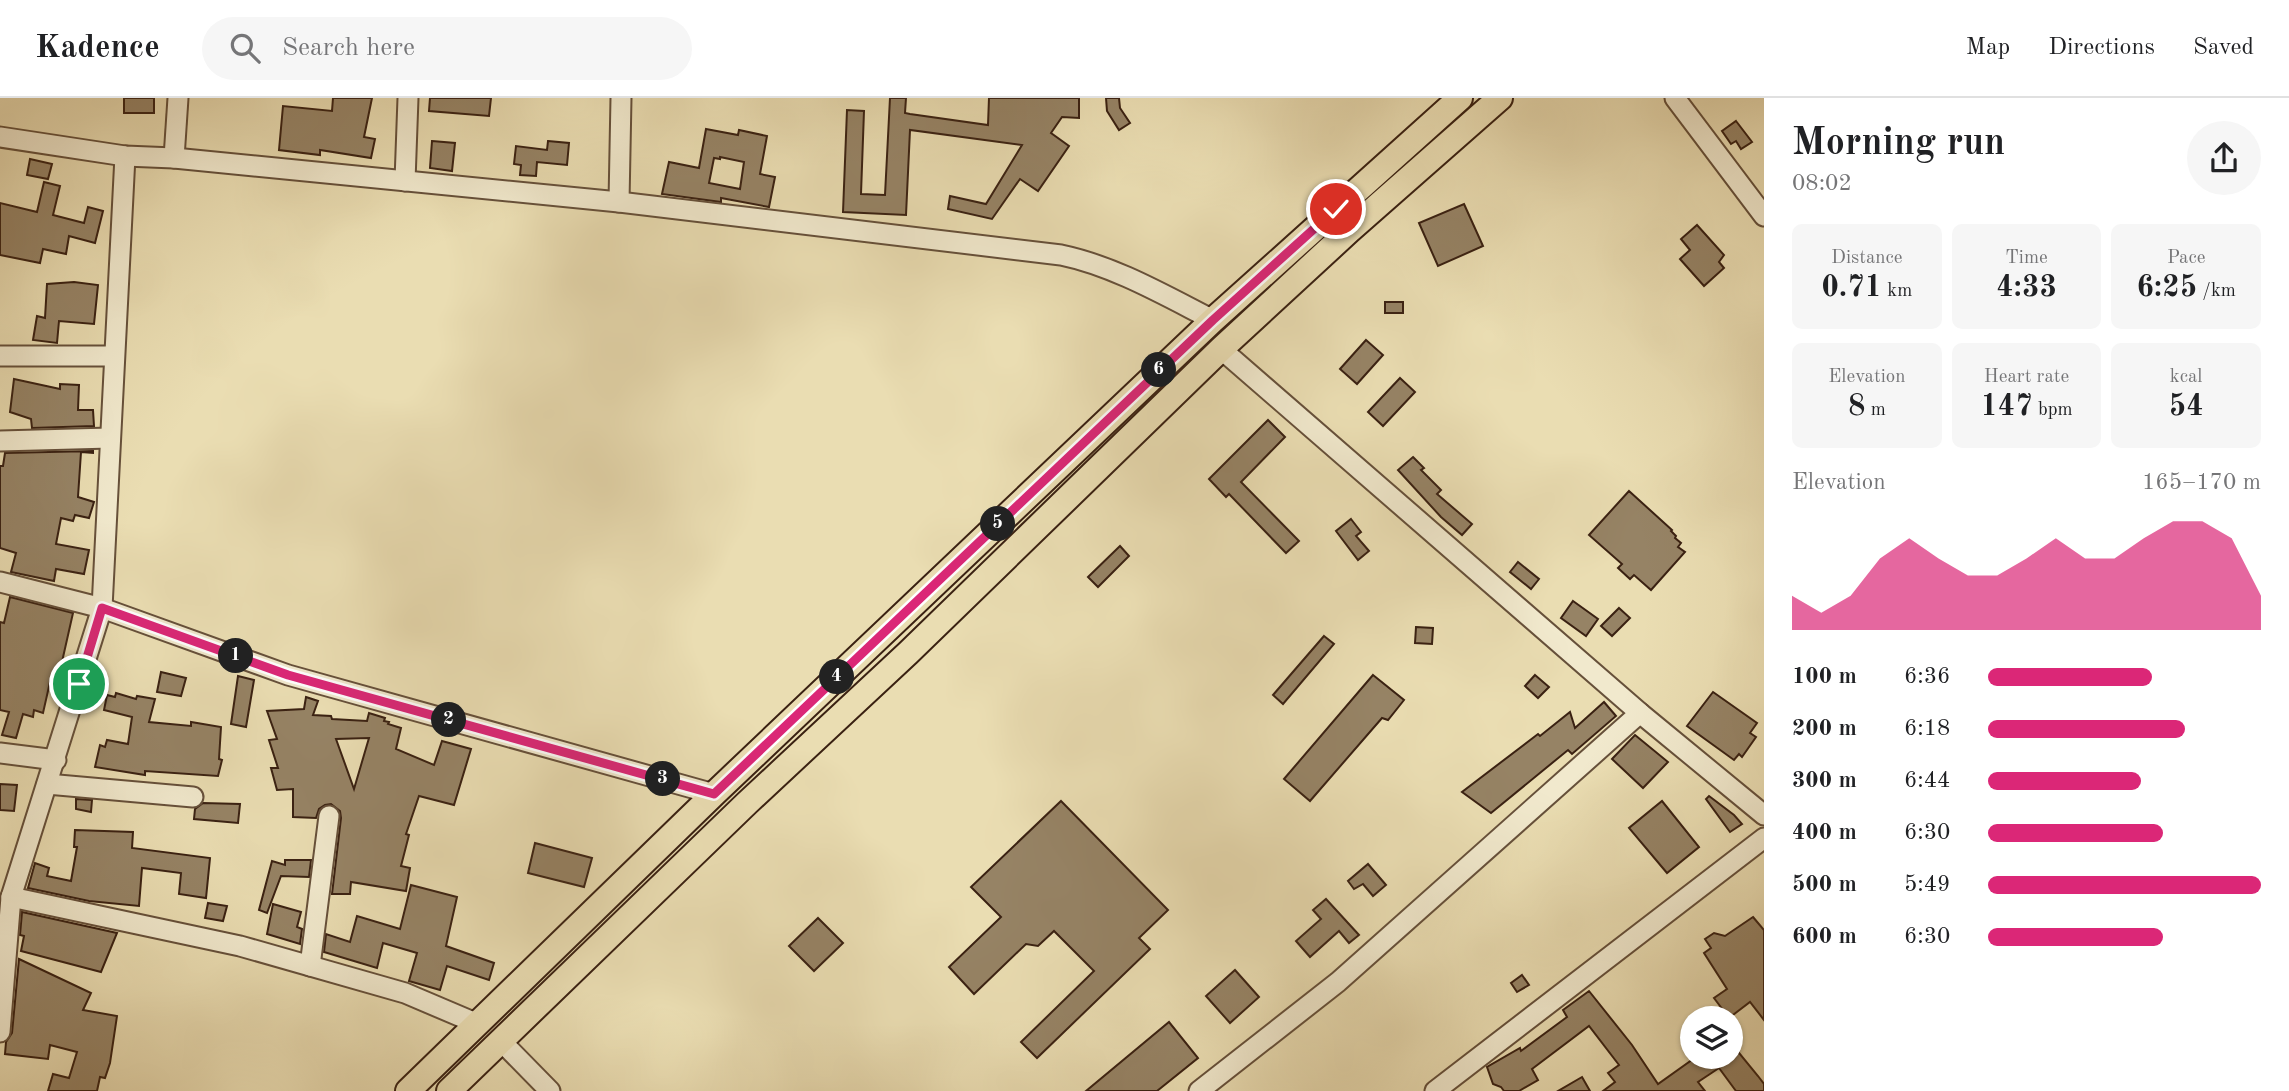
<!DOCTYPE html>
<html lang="en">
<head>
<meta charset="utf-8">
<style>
	:root { --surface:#fff; --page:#f6f6f6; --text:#202124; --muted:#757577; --line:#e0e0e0; --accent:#db2777 }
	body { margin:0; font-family:"Old Standard TT",serif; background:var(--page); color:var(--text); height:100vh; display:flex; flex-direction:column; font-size:26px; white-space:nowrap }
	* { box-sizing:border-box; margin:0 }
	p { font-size:23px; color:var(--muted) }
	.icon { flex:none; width:38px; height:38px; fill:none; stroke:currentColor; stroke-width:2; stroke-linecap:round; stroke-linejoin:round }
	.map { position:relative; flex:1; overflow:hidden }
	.drawer { display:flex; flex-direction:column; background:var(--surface); width:525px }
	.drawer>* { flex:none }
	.tools { position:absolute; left:1680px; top:908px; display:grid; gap:14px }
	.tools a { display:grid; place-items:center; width:63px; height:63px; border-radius:50%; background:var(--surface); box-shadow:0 2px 5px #0004; font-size:35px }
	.pin { position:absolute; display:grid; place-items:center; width:60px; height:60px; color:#fff; margin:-30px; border:4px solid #fff; border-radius:50%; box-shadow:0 2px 7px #0007 }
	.km { position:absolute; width:35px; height:35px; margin:-18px; border-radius:50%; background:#222; color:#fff; font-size:19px; line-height:35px; text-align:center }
	.round { display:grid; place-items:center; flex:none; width:74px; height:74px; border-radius:37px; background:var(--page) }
	.head { display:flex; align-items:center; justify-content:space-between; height:119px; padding:0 28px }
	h1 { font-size:38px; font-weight:800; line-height:52px }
	.figures { display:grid; grid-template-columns:repeat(3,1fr); gap:10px; height:119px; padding:7px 28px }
	.figures div { display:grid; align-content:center; border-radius:10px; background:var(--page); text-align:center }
	.figures b { font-size:30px; font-weight:800 }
	.figures small { font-size:19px; font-weight:400 }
	.figures p { font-size:19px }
	.chart { height:196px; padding:14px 28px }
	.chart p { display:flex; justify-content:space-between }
	.chart svg { width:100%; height:126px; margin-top:7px; fill:var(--accent); opacity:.7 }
	ul { padding:0 28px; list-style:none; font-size:23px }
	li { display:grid; grid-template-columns:112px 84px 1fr; align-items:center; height:52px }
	li i { height:18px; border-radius:9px; background:var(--accent) }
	header { display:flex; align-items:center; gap:42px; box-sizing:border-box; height:98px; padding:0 35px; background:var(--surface); border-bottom:2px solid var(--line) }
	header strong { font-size:33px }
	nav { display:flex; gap:38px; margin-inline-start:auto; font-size:24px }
	.search { width:490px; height:63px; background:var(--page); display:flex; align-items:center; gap:18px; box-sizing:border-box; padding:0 24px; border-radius:38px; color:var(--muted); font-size:26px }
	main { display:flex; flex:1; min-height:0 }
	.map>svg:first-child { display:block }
</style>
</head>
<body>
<header>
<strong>Kadence</strong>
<div class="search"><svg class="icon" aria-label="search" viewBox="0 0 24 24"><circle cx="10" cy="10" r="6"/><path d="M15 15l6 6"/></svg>Search here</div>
<nav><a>Map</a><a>Directions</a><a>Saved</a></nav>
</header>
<main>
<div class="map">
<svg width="1764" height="993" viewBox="0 0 1764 993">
	<rect width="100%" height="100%" fill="#eaddb2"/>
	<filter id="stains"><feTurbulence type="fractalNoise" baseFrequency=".00286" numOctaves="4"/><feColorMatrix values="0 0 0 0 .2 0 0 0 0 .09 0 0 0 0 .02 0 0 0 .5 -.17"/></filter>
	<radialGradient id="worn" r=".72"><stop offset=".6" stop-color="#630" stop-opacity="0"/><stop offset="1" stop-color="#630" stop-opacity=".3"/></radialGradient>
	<g fill="#968365" stroke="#3a2112" stroke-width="2" fill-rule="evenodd">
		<rect x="124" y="0" width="30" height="15"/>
		<polygon points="333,0 372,0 364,39 375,41 371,60 320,52 320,57 279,52 283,8 332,13"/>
		<polygon points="430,0 491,0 489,18 429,13"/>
		<polygon points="890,0 906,0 905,15 910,16 988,27 989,0 1079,0 1079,20 1062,19 1051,35 1069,48 1038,93 1020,81 992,121 948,111 950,98 986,106 1022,47 910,32 906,117 843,114 847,12 864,13 861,96 885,97"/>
		<polygon points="1106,0 1119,0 1120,10 1130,25 1119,32 1107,13"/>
		<polygon points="1736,23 1752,44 1741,51 1736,43 1731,46 1722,33"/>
		<path d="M 706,31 L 738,37 L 739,32 L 767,38 L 760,76 L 775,79 L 769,109 L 721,100 L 721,104 L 662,96 L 669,64 L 699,70 ZM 720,59 L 744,64 L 740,91 L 709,85 L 714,60 L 720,61 Z"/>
		<polygon points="432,43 455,45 452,73 430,70"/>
		<polygon points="548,43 569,45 567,67 537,64 536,78 520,77 521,67 514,66 516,48 547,52"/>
		<polygon points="30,61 52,66 48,81 27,77"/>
		<polygon points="44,84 60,88 53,117 84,125 88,109 103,113 95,145 69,138 66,156 43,151 40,165 0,157 0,105 37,114"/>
		<polygon points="1464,106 1483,148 1438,168 1419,125"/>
		<polygon points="1697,127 1724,157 1719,164 1724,170 1704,188 1680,161 1690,152 1681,141"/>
		<polygon points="74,184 98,187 94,226 59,223 57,245 33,242 37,218 45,220 47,186"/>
		<rect x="1385" y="204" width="18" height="11"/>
		<polygon points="1366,242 1383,257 1357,286 1340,271"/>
		<polygon points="1400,280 1415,294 1383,328 1368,314"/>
		<polygon points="14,281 60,291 60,286 79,287 78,312 93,312 94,328 32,330 31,321 10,314"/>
		<polygon points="1268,322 1285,339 1241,384 1299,443 1286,455 1229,396 1226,399 1209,381"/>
		<polygon points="93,353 93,355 81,354 78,399 94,404 89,420 75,417 73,423 61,420 56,446 89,452 84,476 56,471 54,483 11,474 16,455 0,450 0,368 3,368 5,355"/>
		<polygon points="1413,359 1424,370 1421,372 1441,392 1437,396 1472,426 1462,437 1441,419 1398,372"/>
		<polygon points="1629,393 1672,432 1671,433 1676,438 1675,440 1681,445 1678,449 1685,454 1651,492 1634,477 1630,481 1618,470 1622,466 1589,437"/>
		<polygon points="1351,421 1361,434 1356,438 1369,453 1358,462 1336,433"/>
		<polygon points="1120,448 1129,458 1098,489 1088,479"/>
		<polygon points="1518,464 1539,481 1531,491 1510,474"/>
		<polygon points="10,499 73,515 57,586 50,584 43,615 34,612 33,619 23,616 16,640 2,637 9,614 0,612 0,524 4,525"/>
		<polygon points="1573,503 1598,521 1586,538 1561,520"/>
		<polygon points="1619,510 1630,520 1612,538 1601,528"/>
		<polygon points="1416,529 1433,530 1432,546 1415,545"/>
		<polygon points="1324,538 1334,546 1283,606 1273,597"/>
		<polygon points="161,574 186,580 181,598 157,594"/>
		<polygon points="1373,577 1404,602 1388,622 1382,620 1310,703 1284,681"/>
		<polygon points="1535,577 1549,589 1538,600 1525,588"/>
		<polygon points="238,578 254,582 246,629 231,626"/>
		<polygon points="1713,594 1757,625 1750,635 1756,639 1742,659 1739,656 1734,662 1687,628"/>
		<polygon points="116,595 136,601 137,598 155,601 149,624 191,628 191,624 221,629 219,661 222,662 218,678 145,673 145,677 95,669 100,647 105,649 107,642 128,646 132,619 104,612 107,597 115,599"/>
		<path d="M 306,599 L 318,603 L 313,617 L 331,618 L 332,621 L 367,623 L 369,615 L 385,620 L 384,623 L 389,624 L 388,626 L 401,630 L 396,651 L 434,667 L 442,643 L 471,651 L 454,707 L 419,698 L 406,736 L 409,737 L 401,768 L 410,770 L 406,793 L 351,784 L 350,796 L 332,796 L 341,720 L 340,713 L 331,706 L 325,707 L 319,711 L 316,720 L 293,719 L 293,691 L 277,692 L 271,670 L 278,670 L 269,642 L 277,641 L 267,613 L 304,611 ZM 369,640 L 354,691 L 336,641 Z"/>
		<polygon points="1604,604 1616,618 1572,656 1568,652 1491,715 1462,694 1538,636 1540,638 1570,614 1575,630"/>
		<polygon points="1635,637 1668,664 1643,690 1612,661"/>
		<polygon points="0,686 17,687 14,713 0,712"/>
		<polygon points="1709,698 1734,717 1742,726 1730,734 1706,701"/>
		<polygon points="76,701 92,702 91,714 76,711"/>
		<polygon points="1061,703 1168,812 1139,840 1150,851 1037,960 1021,944 1094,873 1054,833 1038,848 1026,846 974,896 949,869 1001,819 971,789"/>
		<polygon points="1662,703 1699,749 1667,775 1629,730"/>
		<polygon points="203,705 240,706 238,725 194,721 195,711"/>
		<polygon points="75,732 133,734 132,750 210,760 206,800 179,796 181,775 142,770 139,808 89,803 28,790 35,765 49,770 47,778 71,783 77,749 74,749"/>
		<polygon points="535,745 592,760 584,789 528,775"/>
		<polygon points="285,762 311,762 309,779 281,778 267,815 259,812 272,763 285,767"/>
		<polygon points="1368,766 1386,787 1373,798 1363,786 1354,791 1348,783"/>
		<polygon points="411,787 457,799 446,848 494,865 489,882 447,868 440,892 409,883 417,855 383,845 377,870 324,854 326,836 350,844 357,818 400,831"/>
		<polygon points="1326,801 1359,837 1349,845 1339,833 1310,859 1296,843 1321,821 1313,812"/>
		<polygon points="208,805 227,808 223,823 205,820"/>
		<polygon points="273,806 301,814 297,829 302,831 300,846 267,836"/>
		<polygon points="22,814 117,835 101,874 21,853 24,838 20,837"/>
		<polygon points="1753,819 1764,832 1764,922 1750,904 1729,920 1714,900 1727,891 1704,855 1711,850 1705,841 1714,835 1725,838"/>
		<polygon points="818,820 843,845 814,873 789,848"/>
		<polygon points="19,861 91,895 83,912 117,918 110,965 105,980 100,979 97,993 48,993 53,976 69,980 77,954 50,947 48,961 5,956 6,944 12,935"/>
		<polygon points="1235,872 1259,899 1230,925 1206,898"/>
		<polygon points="1522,877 1529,887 1517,894 1511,885"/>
		<polygon points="1589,893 1632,947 1658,986 1696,959 1731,959 1731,945 1758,978 1764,986 1764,993 1736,993 1719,970 1698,984 1705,993 1603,993 1615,984 1608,975 1619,967 1589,928 1532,971 1538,982 1519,993 1504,993 1501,989 1493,986 1487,969 1520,950 1521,953 1567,919 1563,912"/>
		<polygon points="1169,924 1198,960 1157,993 1086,993"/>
		<polygon points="1582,979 1590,993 1558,993"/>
	</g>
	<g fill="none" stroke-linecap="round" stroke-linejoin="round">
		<g stroke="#66503a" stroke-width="23">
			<g id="minor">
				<polyline points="1675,0 1764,118"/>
				<path d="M 0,39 L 125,58 L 174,60 L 619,104 L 1061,157 C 1114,168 1164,197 1213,222"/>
				<polyline points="174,60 178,0"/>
				<polyline points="405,83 408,0"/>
				<polyline points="619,104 621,0"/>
				<polyline points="1221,251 1640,615 1764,717"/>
				<polyline points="0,258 114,258"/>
				<polyline points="0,343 110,340"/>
				<polyline points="0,484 102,510 288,577 714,696"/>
				<polyline points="0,655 56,662"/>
				<polyline points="47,686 193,699"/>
				<polyline points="11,799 240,848 405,895 478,926"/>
				<polyline points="310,868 329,718"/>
				<polyline points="0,934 11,799 102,510 125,58"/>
				<polyline points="500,942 550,993"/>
				<polyline points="1199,993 1338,884 1640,615"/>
				<polyline points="1435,993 1764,740"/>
			</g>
		</g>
		<g stroke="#3a2112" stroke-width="28">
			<g id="major">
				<polyline points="408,993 714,696 1213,222 1460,0"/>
				<polyline points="449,993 747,705 908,555 1221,251 1350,132 1500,0"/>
			</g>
		</g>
		<use href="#minor" stroke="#f1e9cd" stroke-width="19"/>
		<use href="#major" stroke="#eaddb2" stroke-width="24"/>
	</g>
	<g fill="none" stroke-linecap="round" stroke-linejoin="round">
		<g stroke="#fff" stroke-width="14">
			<polyline id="route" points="79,586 102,510 288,577 714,696 1213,222 1336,111"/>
		</g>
		<use href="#route" stroke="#db2777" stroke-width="9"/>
	</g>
	<rect width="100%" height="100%" filter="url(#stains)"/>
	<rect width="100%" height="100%" fill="url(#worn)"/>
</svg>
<div class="tools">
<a><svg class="icon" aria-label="layers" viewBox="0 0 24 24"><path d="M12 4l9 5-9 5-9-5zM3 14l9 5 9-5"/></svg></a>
</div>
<div class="pin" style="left:79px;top:586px;background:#1e9e55"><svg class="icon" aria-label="arrive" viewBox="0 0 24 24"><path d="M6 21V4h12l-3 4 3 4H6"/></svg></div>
<div class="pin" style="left:1336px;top:111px;background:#d93025"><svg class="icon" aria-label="check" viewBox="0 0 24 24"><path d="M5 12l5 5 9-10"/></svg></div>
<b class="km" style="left:236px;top:558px">1</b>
<b class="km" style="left:449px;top:622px">2</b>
<b class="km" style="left:663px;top:681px">3</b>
<b class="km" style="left:837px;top:579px">4</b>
<b class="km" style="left:998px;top:426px">5</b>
<b class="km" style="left:1159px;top:272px">6</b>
</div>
<section class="drawer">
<div class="head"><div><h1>Morning run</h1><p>08:02</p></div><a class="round"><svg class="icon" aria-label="share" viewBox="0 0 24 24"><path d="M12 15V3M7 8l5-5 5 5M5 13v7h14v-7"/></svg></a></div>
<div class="figures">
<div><p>Distance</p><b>0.71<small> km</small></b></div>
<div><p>Time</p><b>4:33</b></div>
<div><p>Pace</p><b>6:25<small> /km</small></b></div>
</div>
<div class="figures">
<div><p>Elevation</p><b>8<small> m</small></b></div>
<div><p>Heart rate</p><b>147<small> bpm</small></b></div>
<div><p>kcal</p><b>54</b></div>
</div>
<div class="chart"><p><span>Elevation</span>165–170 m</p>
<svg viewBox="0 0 160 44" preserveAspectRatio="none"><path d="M0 44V32L10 38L20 32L30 19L40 12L50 19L60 25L70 25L80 19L90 12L100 19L110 19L120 12L130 6L140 6L150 12L160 32V44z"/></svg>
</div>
<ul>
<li><b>100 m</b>6:36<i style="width:60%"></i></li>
<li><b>200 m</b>6:18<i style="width:72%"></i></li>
<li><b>300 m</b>6:44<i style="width:56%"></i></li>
<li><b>400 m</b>6:30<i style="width:64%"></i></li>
<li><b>500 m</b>5:49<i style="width:100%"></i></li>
<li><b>600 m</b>6:30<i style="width:64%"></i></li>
</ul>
</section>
</main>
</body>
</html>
